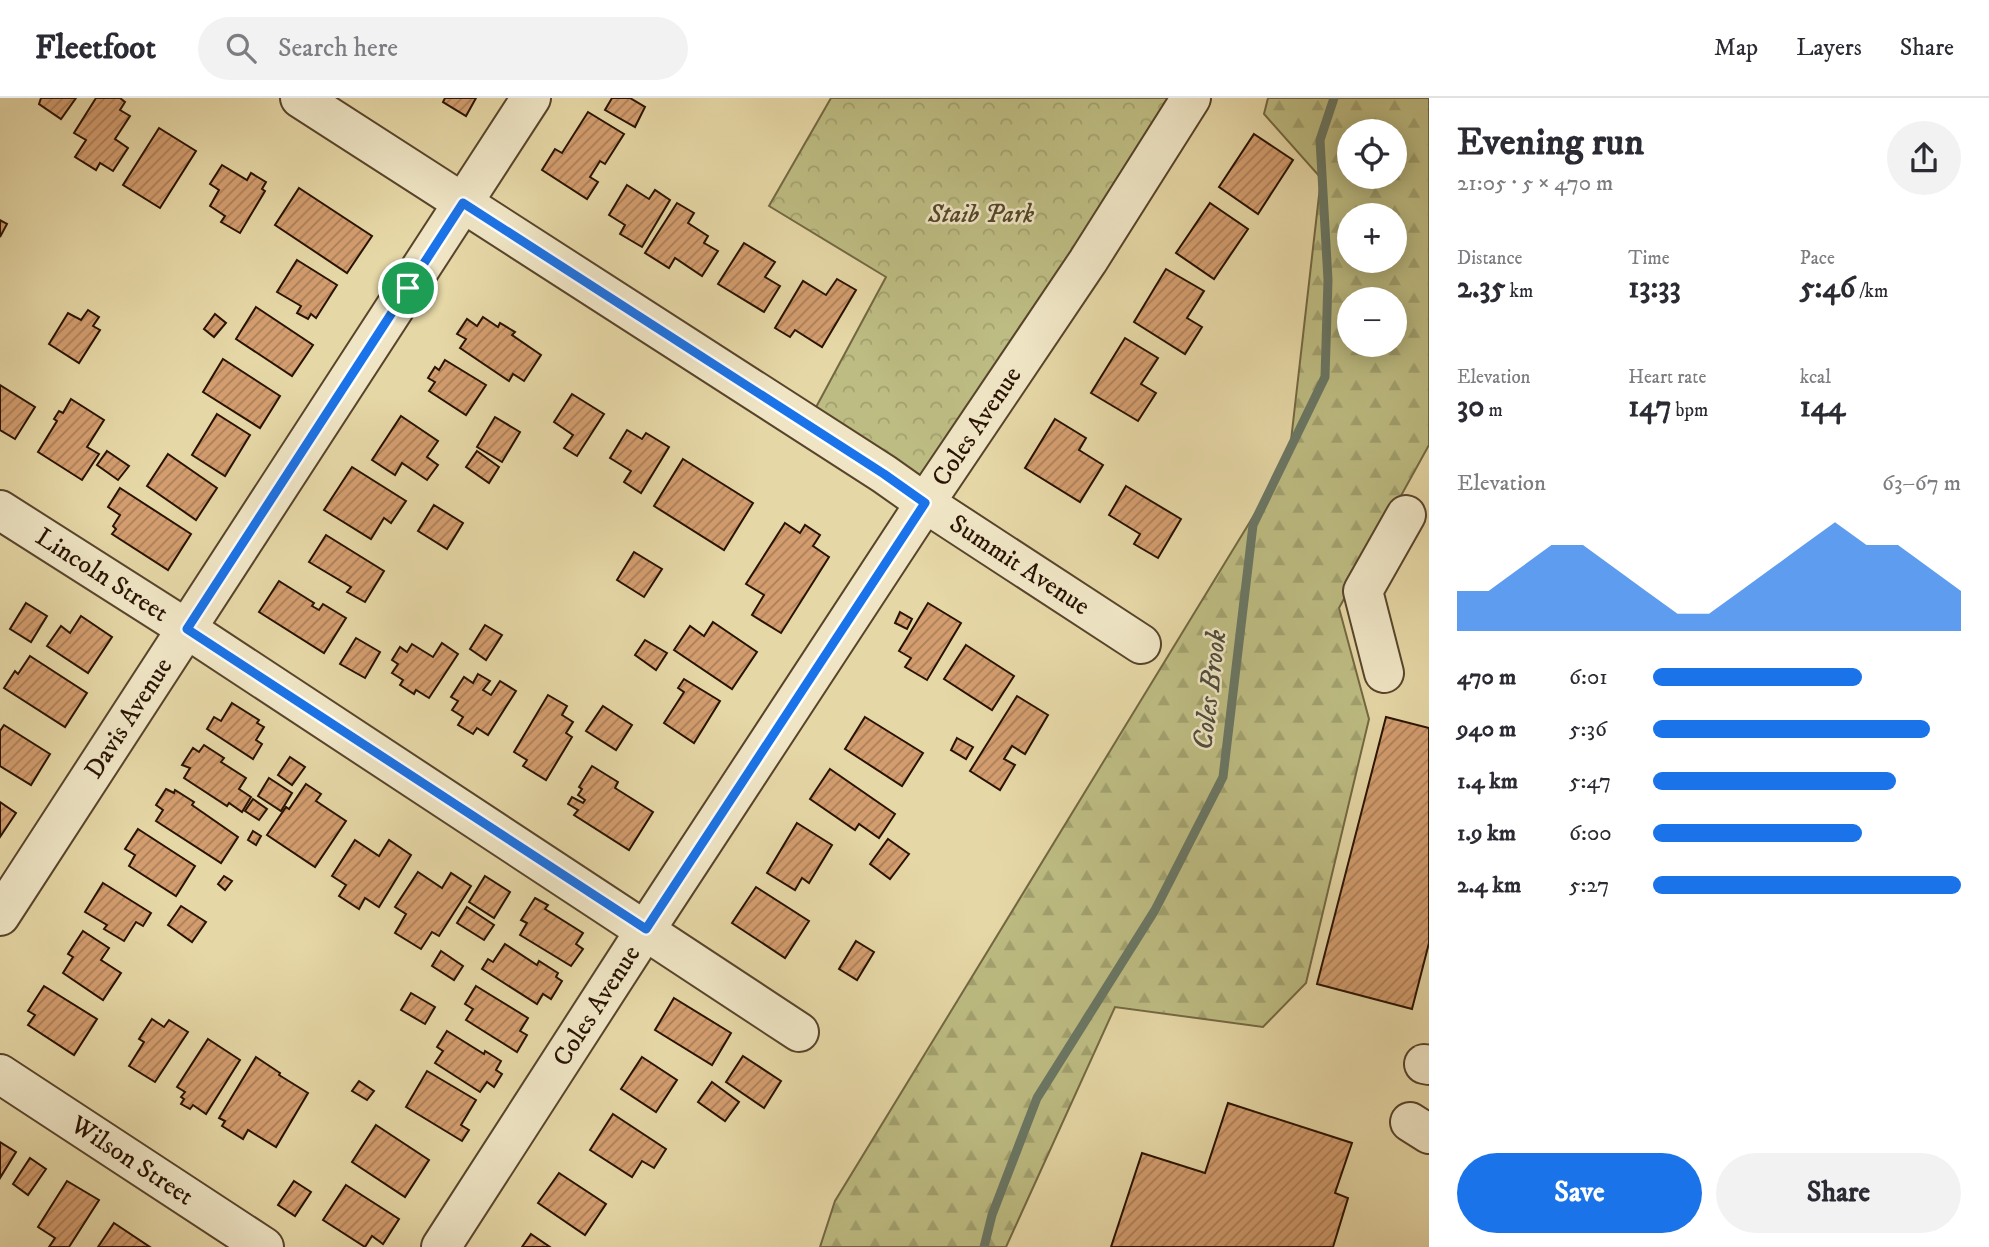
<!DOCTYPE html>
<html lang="en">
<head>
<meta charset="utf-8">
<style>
	:root { --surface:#fff; --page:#f2f2f3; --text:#2b2b33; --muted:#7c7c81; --line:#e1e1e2; --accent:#1a73e8 }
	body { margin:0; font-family:"IM FELL DW Pica",serif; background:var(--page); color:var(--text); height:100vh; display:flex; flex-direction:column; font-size:26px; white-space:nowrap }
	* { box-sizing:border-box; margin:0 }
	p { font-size:23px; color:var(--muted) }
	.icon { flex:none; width:38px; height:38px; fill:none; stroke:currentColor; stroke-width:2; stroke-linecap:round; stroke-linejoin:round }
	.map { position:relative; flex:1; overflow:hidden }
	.details { display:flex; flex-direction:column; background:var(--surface); width:560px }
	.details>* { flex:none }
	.fabs { position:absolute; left:1337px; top:21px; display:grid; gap:14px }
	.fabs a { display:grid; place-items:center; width:70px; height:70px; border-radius:50%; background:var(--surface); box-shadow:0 4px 18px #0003; font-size:35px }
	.pin { position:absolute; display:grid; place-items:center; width:60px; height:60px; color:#fff; margin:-30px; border:4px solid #fff; border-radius:50%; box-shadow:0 2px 7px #0007 }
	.round { display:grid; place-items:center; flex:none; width:74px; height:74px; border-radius:37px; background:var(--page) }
	.headline { display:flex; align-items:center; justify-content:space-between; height:119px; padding:0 28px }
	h1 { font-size:38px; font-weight:700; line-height:52px }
	.stats { display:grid; grid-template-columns:repeat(3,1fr); gap:10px; height:119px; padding:7px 28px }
	.stats div { display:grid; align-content:center }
	.stats b { font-size:30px; font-weight:700 }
	.stats small { font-size:19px; font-weight:400 }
	.stats p { font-size:19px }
	.chart { height:196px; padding:14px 28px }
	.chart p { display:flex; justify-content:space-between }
	.chart svg { width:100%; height:126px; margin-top:7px; fill:var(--accent); opacity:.7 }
	.primary-button { display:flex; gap:14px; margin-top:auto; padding:14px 28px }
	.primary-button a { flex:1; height:80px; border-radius:42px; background:var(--accent); color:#fff; font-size:28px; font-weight:700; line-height:80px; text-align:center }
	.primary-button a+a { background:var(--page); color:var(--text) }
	ul { padding:0 28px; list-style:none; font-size:23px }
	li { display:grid; grid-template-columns:112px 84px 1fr; align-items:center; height:52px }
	li i { height:18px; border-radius:9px; background:var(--accent) }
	header { display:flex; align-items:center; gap:42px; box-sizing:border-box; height:98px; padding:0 35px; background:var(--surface); border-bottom:2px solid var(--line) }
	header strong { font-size:33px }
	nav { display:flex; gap:38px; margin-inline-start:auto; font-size:24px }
	.search { width:490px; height:63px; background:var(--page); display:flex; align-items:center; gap:18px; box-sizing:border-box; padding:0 24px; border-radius:38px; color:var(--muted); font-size:26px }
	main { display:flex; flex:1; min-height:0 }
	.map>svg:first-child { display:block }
</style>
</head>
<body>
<header>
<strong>Fleetfoot</strong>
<div class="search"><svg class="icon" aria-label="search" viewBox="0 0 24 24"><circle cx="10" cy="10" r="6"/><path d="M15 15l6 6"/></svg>Search here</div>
<nav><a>Map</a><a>Layers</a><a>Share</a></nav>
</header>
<main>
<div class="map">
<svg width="1429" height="1149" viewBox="0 0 1429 1149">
	<defs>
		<pattern id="forest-firs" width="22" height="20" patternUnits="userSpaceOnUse" patternTransform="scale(1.75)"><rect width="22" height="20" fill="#bdbc82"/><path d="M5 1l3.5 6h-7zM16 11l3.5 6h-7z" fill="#a2a16f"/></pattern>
		<pattern id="park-crowns" width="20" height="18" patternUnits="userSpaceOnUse" patternTransform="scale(1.75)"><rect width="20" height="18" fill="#bdbc82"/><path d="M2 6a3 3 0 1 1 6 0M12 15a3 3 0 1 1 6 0" fill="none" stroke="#a2a16f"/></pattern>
		<pattern id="building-hatch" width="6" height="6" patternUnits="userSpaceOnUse" patternTransform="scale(1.75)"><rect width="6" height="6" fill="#d39d6f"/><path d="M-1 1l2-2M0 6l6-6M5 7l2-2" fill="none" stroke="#ab7f59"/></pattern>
	</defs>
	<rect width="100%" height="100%" fill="#e6d7a6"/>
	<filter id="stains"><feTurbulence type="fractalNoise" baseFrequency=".00286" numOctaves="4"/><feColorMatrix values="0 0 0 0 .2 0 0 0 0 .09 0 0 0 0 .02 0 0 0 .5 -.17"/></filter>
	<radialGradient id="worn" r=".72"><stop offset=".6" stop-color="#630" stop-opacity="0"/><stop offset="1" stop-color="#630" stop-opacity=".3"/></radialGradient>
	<path fill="url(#forest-firs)" stroke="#736842" stroke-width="2" fill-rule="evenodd" d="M 1268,0 L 1429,0 L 1429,347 L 1339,510 L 1369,621 L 1306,885 L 1263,929 L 1115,909 L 1006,1149 L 820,1149 L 835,1103 L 1289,360 L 1321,80 L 1264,16 ZM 1349,33 L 1395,33 L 1395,79 L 1349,79 ZM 1349,117 L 1395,117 L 1395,163 L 1349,163 ZM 1349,201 L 1395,201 L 1395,247 L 1349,247 Z"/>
	<polygon fill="url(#park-crowns)" stroke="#736842" stroke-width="2" points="831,0 1189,0 925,405 807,326 886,179 769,108"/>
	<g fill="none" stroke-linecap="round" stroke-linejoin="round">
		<polyline stroke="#6a7764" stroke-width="9" points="984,1149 992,1117 1037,1000 1155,812 1223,679 1253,427 1325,279 1328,182 1320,42 1334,0"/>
	</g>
	<g fill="url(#building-hatch)" stroke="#291302" stroke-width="2">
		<polygon points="41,0 76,0 61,21 39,6"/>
		<polygon points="96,0 120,0 125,4 120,12 130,18 115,41 128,50 113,73 100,65 96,72 75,59 86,42 74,35"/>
		<polygon points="445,0 476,0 466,18 443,4"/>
		<polygon points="612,0 630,0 645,9 635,29 605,12"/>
		<polygon points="588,14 624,36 605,66 600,63 590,79 598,84 587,101 542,72 555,51 562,55"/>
		<polygon points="159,30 196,53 160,110 123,87"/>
		<polygon points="1254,36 1293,62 1258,116 1219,89"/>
		<polygon points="222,67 247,82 251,75 266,84 262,91 265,93 240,135 221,124 225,118 210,108 219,92 210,86"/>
		<polygon points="627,87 649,101 655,92 670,102 642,149 620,136 625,127 609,117"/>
		<polygon points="299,90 372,138 347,175 275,127"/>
		<polygon points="677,105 694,115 688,125 708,138 704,145 718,153 702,178 675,160 669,170 645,155"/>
		<polygon points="1210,105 1248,131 1214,181 1176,155"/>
		<polygon points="0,122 7,126 0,139"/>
		<polygon points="744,145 775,164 765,179 780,188 764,214 718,186"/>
		<polygon points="297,162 337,187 316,220 311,216 308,221 297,215 301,208 277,194"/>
		<polygon points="1166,171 1204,193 1187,220 1202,229 1185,256 1134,224"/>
		<polygon points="837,181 856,192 822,249 795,232 790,239 775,230 803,183 826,197"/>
		<polygon points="256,209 313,247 292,278 236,241"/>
		<polygon points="88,212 99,219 93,228 100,232 79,265 49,246 68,215 81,222"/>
		<polygon points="215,216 226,225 214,239 204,231"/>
		<polygon points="483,219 498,229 500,225 515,234 512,237 541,257 524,283 513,276 509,283 460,250 466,241 457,236 467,221 477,228"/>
		<polygon points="1125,240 1158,260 1141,286 1156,295 1138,323 1091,295"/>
		<polygon points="223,261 280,298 260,330 203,294"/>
		<polygon points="445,262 486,287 466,317 429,293 435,284 428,280 435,269 439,272"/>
		<polygon points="0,287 35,309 15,341 0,332"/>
		<polygon points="572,296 604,316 577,358 564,350 573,337 554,324"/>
		<polygon points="71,301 104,322 87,349 99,356 82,382 38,354 57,323 54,321 59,313 63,315"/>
		<polygon points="217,316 250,337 225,378 192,357"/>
		<polygon points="401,318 438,343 427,359 438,367 427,382 402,365 395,377 372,362"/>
		<polygon points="495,319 520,334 502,364 477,349"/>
		<polygon points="1055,321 1086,340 1079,352 1103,367 1080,404 1025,370"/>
		<polygon points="627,332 642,341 646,335 669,349 641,395 624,384 631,373 610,360"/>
		<polygon points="107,353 129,368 118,382 97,367"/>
		<polygon points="477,353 499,369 489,385 466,369"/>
		<polygon points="168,356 217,390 196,422 147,388"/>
		<polygon points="683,361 753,405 724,452 654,408"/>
		<polygon points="352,369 406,403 391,425 384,420 371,441 324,412"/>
		<polygon points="1126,388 1181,421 1158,460 1134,446 1140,436 1109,417"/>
		<polygon points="120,390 191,436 168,472 112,436 116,431 113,428 120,417 108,409"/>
		<polygon points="434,407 463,425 447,451 418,433"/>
		<polygon points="785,425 800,435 805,427 820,437 813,448 829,459 781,535 752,517 764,497 746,486"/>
		<polygon points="326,437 384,473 365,504 347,494 351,489 309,464"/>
		<polygon points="634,454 662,471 644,499 617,482"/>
		<polygon points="279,483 314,505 312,508 319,512 323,506 346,520 324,555 259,514"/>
		<polygon points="26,505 47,518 31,544 10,531"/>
		<polygon points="928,505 961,525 927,582 905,569 911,560 899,553"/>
		<polygon points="900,514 912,521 907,531 895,525"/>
		<polygon points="81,518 112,539 88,575 47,548 61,528 70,535"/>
		<polygon points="713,524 757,554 732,591 674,552 690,528 704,538"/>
		<polygon points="485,527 502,537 486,562 470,551"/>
		<polygon points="356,540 380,554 365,580 340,566"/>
		<polygon points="645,542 667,555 656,572 635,557"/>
		<polygon points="442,545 458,556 429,600 416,592 414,596 400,587 403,582 392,575 398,566 392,562 400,549 407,554 412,546 433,559"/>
		<polygon points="966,547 1014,578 992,612 944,581"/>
		<polygon points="30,558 87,595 65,629 4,590 15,573 18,576"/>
		<polygon points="478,576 490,583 483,592 491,597 500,583 516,593 488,637 477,630 473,636 458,627 463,619 452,612 458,603 451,599 464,579 473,585"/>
		<polygon points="684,581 720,603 694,645 664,625 684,594 678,590"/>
		<polygon points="548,597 567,608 562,617 573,624 566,635 572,639 546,682 523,668 527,662 514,654"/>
		<polygon points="1017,598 1048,617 1025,656 1012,648 1004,661 1015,667 1000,692 970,673"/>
		<polygon points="232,605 259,622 257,625 264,629 256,642 262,646 253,661 207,631 214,619 221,623"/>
		<polygon points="603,608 632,627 616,652 586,633"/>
		<polygon points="865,619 923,655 902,688 845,651"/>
		<polygon points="1386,619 1429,630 1429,845 1412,911 1317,886"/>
		<polygon points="4,627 50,656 31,687 0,668 0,633"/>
		<polygon points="957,640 973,649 966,661 951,652"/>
		<polygon points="204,647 224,660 221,664 246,680 239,691 251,699 242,714 229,705 227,708 184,680 190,670 182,667 193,650 199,654"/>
		<polygon points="290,659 305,669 292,687 278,677"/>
		<polygon points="592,668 618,684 615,690 653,714 629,752 574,717 578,712 568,706 572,699 583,705 585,702 578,697 582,691 579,689"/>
		<polygon points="830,671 895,716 879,740 859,726 855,732 810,701"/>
		<polygon points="269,680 292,695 281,713 258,698"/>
		<polygon points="306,686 321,696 316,703 346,723 315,769 267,737 286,709 289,711"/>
		<polygon points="166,691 174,695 175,692 194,704 192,707 238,739 221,765 156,723 163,712 156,707"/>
		<polygon points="253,701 267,711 259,722 245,713"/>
		<polygon points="0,704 16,715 0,739"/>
		<polygon points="797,725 832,747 809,785 802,780 795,792 767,775"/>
		<polygon points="138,731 195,768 176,798 129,768 135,757 125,751"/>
		<polygon points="253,733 261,738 256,747 248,742"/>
		<polygon points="888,741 909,756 890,781 870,766"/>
		<polygon points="355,742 379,758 389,742 411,757 379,809 365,800 359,811 339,798 346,787 332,778"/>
		<polygon points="418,774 442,790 451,775 471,788 439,838 432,834 421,851 395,835 406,816 395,809"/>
		<polygon points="224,778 232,783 225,792 218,786"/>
		<polygon points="485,778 510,794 494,820 469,804"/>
		<polygon points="103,785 151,815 143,828 136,824 124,843 104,831 107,827 85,814"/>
		<polygon points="756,789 809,823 785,860 732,825"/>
		<polygon points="535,800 548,807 545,811 583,835 576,846 583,851 571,868 520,837 527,825 521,822"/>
		<polygon points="181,808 206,824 192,844 168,827"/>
		<polygon points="467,809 494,827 484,842 457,825"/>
		<polygon points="83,833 109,850 101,862 121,875 103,902 63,875 73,859 68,856"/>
		<polygon points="856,843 874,854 857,882 839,871"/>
		<polygon points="505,846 537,867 539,863 558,875 556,879 562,883 551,901 543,896 537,906 482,871 488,861 493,864"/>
		<polygon points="441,853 463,868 454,882 432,868"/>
		<polygon points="44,888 97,921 74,957 28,927 35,917 28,913"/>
		<polygon points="476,888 528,920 520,933 527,937 517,954 466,922 473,911 465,906"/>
		<polygon points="411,895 435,909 425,926 401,912"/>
		<polygon points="674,900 731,935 712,967 655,932"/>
		<polygon points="152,921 164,929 169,922 188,934 155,984 129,968 144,944 139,941"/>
		<polygon points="447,933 484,956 485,953 501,963 496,972 502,976 494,989 487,984 480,994 435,965 443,953 437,949"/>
		<polygon points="208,941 240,962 206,1016 193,1007 190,1011 181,1006 184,1001 181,999 185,994 177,989"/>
		<polygon points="743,958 781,983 764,1010 726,984"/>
		<polygon points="256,959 280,975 279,977 308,995 276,1049 248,1032 243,1041 222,1028 225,1023 219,1020"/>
		<polygon points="642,959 677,982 656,1014 621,991"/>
		<polygon points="427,973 476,1002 461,1027 469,1032 462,1043 406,1009"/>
		<polygon points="359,983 374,993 367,1002 352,993"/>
		<polygon points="712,984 739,1004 725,1023 698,1004"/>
		<polygon points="1228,1005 1352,1045 1335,1095 1348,1100 1333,1149 1111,1149 1142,1055 1205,1075"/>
		<polygon points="613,1016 666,1051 654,1070 642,1063 632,1079 590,1052"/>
		<polygon points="376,1027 429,1062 405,1099 352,1064"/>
		<polygon points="0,1044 16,1054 0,1080"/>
		<polygon points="30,1060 46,1071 28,1097 13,1086"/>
		<polygon points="559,1075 606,1106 585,1137 538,1105"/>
		<polygon points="67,1083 99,1102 69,1149 49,1149 55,1140 38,1129"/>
		<polygon points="294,1083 311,1094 295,1118 278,1107"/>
		<polygon points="346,1087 399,1121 383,1146 372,1138 365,1149 323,1122"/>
		<polygon points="114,1125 150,1149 98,1149"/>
		<polygon points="531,1136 550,1149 522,1149"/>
	</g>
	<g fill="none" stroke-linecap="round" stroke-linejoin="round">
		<g stroke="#58442b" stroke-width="42">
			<g id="minor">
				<path id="s1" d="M 300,0 L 884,376 L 925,405 L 1141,546"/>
				<path id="s2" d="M 0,412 L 187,531 L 799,934"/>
				<polyline points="1384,575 1363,493 1406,417"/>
				<path id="s3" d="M 0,818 L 531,0"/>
				<polyline points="1424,966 1429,967"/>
				<path id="s4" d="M 0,976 L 264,1149"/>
				<polyline points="1410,1024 1429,1036"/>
				<path id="s5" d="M 441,1149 L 646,831 L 925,405 L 1088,163 L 1191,0"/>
			</g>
		</g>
		<use href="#minor" stroke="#efe5c5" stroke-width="38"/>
	</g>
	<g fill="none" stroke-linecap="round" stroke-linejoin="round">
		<g stroke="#fff" stroke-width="14">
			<polygon id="route" points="463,105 884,376 925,405 646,831 187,531"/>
		</g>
		<use href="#route" stroke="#1a73e8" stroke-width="9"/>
	</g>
	<g text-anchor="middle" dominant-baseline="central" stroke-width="5" stroke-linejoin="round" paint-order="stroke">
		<g font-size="26" font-style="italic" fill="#554628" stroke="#efe5c5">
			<text x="981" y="116">Staib Park</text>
		</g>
		<g font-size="26" fill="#291302" stroke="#efe5c5">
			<text stroke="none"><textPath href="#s5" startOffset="980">Coles Avenue</textPath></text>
			<text stroke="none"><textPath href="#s1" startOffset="858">Summit Avenue</textPath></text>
			<text stroke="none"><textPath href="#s2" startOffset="121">Lincoln Street</textPath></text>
			<text stroke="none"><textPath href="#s3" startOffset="236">Davis Avenue</textPath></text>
			<text stroke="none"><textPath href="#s5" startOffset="287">Coles Avenue</textPath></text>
			<text stroke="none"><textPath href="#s4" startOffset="158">Wilson Street</textPath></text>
		</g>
		<g font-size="28" font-style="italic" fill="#4f4d3b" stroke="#efe5c5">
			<text transform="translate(1210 592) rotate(-83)">Coles Brook</text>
		</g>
	</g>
	<rect width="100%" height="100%" filter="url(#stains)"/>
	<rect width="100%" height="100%" fill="url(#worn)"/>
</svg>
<div class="fabs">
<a><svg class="icon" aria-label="locate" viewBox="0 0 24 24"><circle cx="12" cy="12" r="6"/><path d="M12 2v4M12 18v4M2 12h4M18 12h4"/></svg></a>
<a>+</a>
<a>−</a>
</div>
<div class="pin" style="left:408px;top:190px;background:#1e9e55"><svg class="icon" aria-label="arrive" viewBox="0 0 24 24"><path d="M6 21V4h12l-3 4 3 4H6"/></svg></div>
</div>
<section class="details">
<div class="headline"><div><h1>Evening run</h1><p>21:05 · 5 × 470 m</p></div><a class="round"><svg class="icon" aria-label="share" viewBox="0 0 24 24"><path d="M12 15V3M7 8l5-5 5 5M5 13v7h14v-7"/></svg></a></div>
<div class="stats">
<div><p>Distance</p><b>2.35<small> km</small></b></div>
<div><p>Time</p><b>13:33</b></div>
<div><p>Pace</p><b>5:46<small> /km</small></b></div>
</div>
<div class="stats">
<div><p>Elevation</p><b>30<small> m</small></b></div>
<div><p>Heart rate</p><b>147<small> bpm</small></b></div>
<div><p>kcal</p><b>144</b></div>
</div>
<div class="chart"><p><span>Elevation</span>63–67 m</p>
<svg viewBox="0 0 160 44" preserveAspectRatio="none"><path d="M0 44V30L10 30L20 22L30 14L40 14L50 22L60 30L70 38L80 38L90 30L100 22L110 14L120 6L130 14L140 14L150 22L160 30V44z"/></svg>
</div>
<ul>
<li><b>470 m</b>6:01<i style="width:68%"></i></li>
<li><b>940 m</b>5:36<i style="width:90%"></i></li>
<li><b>1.4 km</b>5:47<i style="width:79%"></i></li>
<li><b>1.9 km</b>6:00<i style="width:68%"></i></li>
<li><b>2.4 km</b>5:27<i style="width:100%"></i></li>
</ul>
<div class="primary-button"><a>Save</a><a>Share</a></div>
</section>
</main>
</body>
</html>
